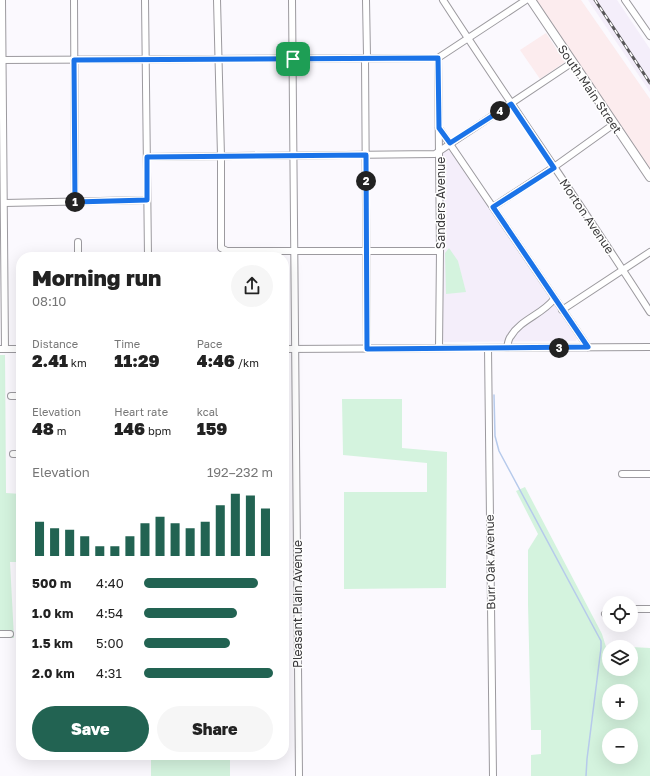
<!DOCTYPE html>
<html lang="en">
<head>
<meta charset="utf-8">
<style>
	:root { --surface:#fff; --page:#f6f6f6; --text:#222; --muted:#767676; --accent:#226352 }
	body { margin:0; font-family:"Golos Text",sans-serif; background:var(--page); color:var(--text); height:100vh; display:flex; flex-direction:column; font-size:15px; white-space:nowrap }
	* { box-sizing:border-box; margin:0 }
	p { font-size:13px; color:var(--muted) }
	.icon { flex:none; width:22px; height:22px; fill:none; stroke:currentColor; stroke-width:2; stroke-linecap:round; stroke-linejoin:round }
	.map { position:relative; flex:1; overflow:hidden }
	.side { position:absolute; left:16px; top:252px; width:273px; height:508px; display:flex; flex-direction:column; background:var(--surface); border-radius:16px; box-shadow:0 4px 16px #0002 }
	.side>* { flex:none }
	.tools { position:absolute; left:602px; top:596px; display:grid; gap:8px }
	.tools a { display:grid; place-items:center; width:36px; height:36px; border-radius:50%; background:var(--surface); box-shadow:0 4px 16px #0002; font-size:20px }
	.pin { position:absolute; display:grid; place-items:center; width:34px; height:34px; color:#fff; margin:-17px; border-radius:8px; box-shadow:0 2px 6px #0006 }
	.km { position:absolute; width:20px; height:20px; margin:-10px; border-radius:50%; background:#222; color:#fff; font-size:11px; line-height:20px; text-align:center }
	.round { display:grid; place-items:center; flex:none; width:42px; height:42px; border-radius:21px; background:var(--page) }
	.headline { display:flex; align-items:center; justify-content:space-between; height:68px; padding:0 16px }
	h1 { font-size:22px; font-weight:800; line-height:30px }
	.figures { display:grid; grid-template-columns:repeat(3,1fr); gap:6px; height:68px; padding:4px 16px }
	.figures div { display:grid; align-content:center }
	.figures b { font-size:17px; font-weight:800 }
	.figures small { font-size:11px; font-weight:400 }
	.figures p { font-size:11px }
	.chart { height:112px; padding:8px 16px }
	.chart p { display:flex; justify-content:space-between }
	.chart svg { width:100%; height:72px; margin-top:4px; stroke:var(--accent); stroke-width:6 }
	.primary-button { display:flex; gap:8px; margin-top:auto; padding:8px 16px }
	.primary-button a { flex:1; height:46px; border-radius:24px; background:var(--accent); color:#fff; font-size:16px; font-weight:800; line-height:46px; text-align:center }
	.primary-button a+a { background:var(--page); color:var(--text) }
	ul { padding:0 16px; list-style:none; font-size:13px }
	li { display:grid; grid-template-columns:64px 48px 1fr; align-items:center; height:30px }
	li i { height:10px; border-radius:5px; background:var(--accent) }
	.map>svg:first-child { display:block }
</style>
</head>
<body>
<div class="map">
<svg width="650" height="776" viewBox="0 0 650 776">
	<rect width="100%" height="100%" fill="#fbf9fe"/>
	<g fill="#fcecee">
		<polygon points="535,0 581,0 650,99 650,169"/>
		<polygon points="546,33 565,62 540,79 520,50"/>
	</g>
	<g fill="#f4eefa">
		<polygon points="588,0 617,0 650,49 650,92"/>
		<polygon points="446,149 452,152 577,338 576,341 444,342 443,340 442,154 443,151"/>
	</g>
	<g fill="#d4f3de" fill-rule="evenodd">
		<polygon points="449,248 458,261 466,292 446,294 445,253"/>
		<polygon points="0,355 5,355 6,493 21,494 21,562 10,562 14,638 0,638"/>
		<polygon points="342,399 402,399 402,448 447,452 446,588 344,589 344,492 427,492 427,463 343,455"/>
		<path d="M 525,487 L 602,634 L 606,647 L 616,647 L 609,647 L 609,669 L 631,669 L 631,647 L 650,648 L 650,776 L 531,776 L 531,755 L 541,754 L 541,730 L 531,730 L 528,604 L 528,550 L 538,534 L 516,491 ZM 609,691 L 631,691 L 631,713 L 609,713 ZM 609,735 L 631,735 L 631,757 L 609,757 Z"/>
		<rect x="151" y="755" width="79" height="21"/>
	</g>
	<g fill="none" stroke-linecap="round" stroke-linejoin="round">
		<polyline stroke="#b6caeb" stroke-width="1.5" points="494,395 495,436 499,451 601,641 601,648 587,759 586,776"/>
		<g stroke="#9c9a9f" stroke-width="8">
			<g id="minor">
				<polyline points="2,0 5,349"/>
				<polyline points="74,0 75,202"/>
				<polyline points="145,0 148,257"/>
				<polyline points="217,0 221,156 221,248 227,251 440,251"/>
				<polyline points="292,0 299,776"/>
				<polyline points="366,0 367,56 365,59 367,349"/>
				<path d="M 443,0 C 511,105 583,207 650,312"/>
				<polyline points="625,0 650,36"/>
				<polyline points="438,58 440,251 439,348"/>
				<polyline points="0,60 438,58 526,0"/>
				<polyline points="439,128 588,347"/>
				<polyline points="147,157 435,154 573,62"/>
				<polyline points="4,203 147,200"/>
				<polyline points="493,207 554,167 614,124"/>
				<polyline points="78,242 78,257"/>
				<polyline points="562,310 650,252"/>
				<polyline points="488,348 493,776"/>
				<path d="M 507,348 C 508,344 508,339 511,336 C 520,320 543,314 554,299"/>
				<polyline points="0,349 21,349"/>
				<polyline points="284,349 650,347"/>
				<polyline points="11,396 21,396"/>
				<polyline points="13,454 21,454"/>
				<polyline points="622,474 650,474"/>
				<polyline points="631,609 650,609"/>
				<polyline points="605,614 609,612"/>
				<polyline points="0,634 10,634"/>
			</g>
		</g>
		<g stroke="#9c9a9f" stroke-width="10">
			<polyline id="major" points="531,0 650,177"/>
		</g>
		<use href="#minor" stroke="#fff" stroke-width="6"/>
		<use href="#major" stroke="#fff" stroke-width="8"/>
		<g stroke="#585759" stroke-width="3">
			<polyline id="rail" points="595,0 650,83"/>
		</g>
		<use href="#rail" stroke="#fff" stroke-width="1.5" stroke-dasharray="4.5" stroke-linecap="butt"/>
	</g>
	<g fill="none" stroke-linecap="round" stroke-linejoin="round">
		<g stroke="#fff" stroke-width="8">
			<polygon id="route" points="438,58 439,128 450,143 511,104 554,168 493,207 588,347 367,349 366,155 147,157 147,200 75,202 74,60"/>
		</g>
		<use href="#route" stroke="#1a73e8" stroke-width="5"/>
	</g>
	<g text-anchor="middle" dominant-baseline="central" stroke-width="3" stroke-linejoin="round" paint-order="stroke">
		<g font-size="12" fill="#3b3a3c" stroke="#fff">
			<text transform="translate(590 89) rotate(56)">South Main Street</text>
			<text transform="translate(440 203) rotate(-90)">Sanders Avenue</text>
			<text transform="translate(587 216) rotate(56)">Morton Avenue</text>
			<text transform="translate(490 562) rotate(-91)">Burr Oak Avenue</text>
			<text transform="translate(297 604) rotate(-90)">Pleasant Plain Avenue</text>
		</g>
	</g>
</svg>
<div class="tools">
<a><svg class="icon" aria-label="locate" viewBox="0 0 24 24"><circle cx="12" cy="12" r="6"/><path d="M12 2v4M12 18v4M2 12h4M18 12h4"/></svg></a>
<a><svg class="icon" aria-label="layers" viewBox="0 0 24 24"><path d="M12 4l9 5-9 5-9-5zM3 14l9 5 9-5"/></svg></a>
<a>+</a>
<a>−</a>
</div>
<div class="pin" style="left:293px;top:59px;background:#1e9e55"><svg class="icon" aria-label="arrive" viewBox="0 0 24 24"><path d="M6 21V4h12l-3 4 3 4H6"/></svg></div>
<b class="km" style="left:75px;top:202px">1</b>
<b class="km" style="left:366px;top:181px">2</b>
<b class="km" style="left:559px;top:348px">3</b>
<b class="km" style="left:500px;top:111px">4</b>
<section class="side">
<div class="headline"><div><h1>Morning run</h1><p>08:10</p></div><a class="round"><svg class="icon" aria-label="share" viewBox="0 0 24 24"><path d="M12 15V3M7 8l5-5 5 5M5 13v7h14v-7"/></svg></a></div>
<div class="figures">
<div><p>Distance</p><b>2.41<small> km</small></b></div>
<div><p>Time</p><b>11:29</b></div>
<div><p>Pace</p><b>4:46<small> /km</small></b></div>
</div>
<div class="figures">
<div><p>Elevation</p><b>48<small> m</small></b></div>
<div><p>Heart rate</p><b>146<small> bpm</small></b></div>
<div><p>kcal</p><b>159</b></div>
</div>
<div class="chart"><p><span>Elevation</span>192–232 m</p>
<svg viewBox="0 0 160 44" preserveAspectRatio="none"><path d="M5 44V23M15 44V27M25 44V28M35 44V32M45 44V38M55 44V38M65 44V32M75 44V24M85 44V20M95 44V24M105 44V27M115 44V23M125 44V13M135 44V6M145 44V7M155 44V15"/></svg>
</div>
<ul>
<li><b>500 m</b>4:40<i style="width:88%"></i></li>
<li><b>1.0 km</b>4:54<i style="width:72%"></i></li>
<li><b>1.5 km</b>5:00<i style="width:67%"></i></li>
<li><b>2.0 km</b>4:31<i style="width:100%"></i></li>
</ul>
<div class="primary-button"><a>Save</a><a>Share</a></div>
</section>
</div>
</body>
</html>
